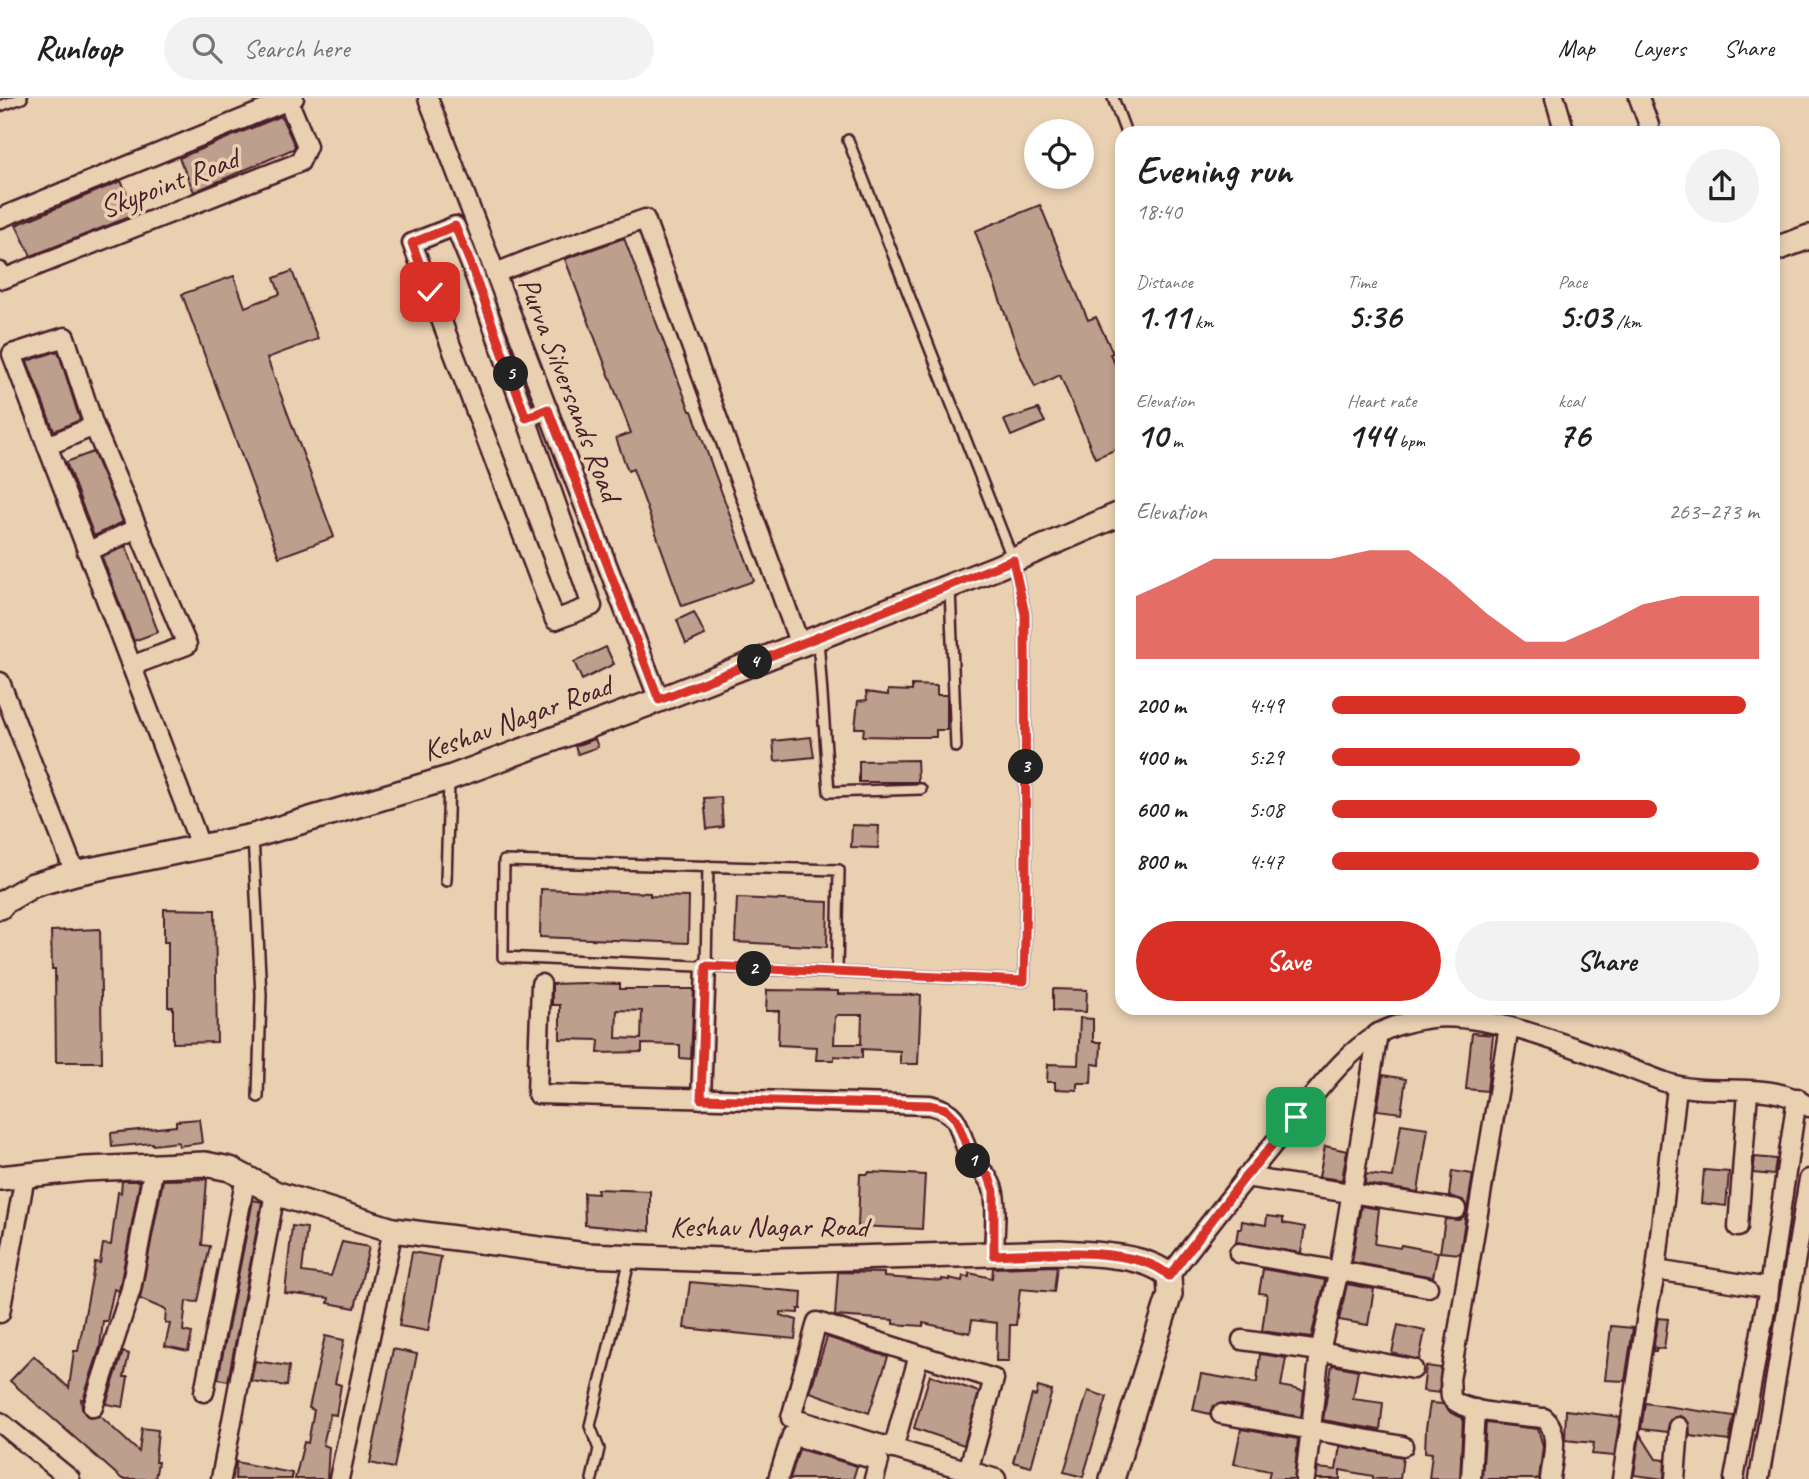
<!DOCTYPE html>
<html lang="en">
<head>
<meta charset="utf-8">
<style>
	:root { --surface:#fff; --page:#f2f2f2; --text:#202124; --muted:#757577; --line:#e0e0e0; --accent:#d93025 }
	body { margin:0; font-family:Caveat,sans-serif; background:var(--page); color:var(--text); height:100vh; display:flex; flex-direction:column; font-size:26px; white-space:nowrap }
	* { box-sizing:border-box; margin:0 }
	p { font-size:23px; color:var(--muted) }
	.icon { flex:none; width:38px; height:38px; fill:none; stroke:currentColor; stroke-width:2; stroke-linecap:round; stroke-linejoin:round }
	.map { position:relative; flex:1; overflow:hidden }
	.sheet { position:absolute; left:1115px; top:28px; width:665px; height:889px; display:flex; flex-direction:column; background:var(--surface); border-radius:21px; box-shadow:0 4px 10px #0003 }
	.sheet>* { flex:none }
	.fabs { position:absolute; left:1024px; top:21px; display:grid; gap:14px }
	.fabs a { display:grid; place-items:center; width:70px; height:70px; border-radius:50%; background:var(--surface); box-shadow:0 4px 10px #0003; font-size:35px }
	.pin { position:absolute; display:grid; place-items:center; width:60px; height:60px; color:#fff; margin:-30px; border-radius:14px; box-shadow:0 4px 10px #0006 }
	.km { position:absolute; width:35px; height:35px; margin:-18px; border-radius:50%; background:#222; color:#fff; font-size:19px; line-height:35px; text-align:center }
	.round { display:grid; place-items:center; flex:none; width:74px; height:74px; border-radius:37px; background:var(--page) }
	.head { display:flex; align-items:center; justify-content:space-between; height:119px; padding:0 21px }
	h1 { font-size:38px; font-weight:700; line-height:52px }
	.figures { display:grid; grid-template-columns:repeat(3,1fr); gap:10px; height:119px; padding:7px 21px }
	.figures div { display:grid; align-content:center }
	.figures b { font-size:35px; font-weight:700 }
	.figures small { font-size:19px; font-weight:400 }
	.figures p { font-size:19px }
	.chart { height:196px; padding:14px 21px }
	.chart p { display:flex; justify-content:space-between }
	.chart svg { width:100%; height:126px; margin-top:7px; fill:var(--accent); opacity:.7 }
	.primary-button { display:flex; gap:14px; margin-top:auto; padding:14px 21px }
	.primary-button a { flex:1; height:80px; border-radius:42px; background:var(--accent); color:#fff; font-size:28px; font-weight:700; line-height:80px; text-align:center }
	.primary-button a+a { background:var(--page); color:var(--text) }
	ul { padding:0 21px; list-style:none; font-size:23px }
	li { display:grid; grid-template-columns:112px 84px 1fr; align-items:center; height:52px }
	li i { height:18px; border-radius:9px; background:var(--accent) }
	header { display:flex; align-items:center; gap:42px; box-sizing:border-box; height:98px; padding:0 35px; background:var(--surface); border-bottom:2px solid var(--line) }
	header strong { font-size:33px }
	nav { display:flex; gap:38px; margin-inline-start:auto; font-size:24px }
	.search { width:490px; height:63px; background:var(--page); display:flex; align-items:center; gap:18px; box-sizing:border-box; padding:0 24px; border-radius:38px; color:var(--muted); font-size:26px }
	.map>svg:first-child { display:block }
</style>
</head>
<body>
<header>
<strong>Runloop</strong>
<div class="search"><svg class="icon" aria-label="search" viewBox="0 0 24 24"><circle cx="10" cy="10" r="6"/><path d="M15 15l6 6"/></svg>Search here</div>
<nav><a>Map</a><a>Layers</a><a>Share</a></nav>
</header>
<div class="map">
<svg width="1809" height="1381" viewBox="0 0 1809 1381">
	<rect width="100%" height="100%" fill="#e9d0b1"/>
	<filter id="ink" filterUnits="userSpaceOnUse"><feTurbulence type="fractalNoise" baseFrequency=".0143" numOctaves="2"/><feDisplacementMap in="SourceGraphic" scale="14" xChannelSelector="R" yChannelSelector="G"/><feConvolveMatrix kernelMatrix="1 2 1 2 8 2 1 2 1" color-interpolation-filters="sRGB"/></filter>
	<g filter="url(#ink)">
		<g fill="#bc9f8c" stroke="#4a1f2b" stroke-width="2" fill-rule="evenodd">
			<polygon points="281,18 295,48 293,51 194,94 179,60"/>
			<polygon points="121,83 137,116 31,158 16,127"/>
			<polygon points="1040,107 1088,222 1096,219 1113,255 1110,256 1122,279 1122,349 1095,360 1060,277 1035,289 1019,254 975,133"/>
			<polygon points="624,140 690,313 692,313 754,483 682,508 633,371 628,373 616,340 631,335 565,161"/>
			<polygon points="292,173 318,241 267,260 334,439 279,459 182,196 234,178 245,209 280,196 274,180"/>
			<polygon points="58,253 80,322 54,333 27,263"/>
			<polygon points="1038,311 1045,324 1011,338 1004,322"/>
			<polygon points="93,354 123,424 94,438 66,364"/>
			<polygon points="126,448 158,534 134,543 102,459"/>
			<polygon points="694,514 705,537 686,546 677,522"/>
			<polygon points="606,549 614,566 582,582 574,564"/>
			<polygon points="912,587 937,588 937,597 947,597 947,632 936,632 936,639 908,639 863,638 864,630 855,630 858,603 867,602 866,594 888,597 888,592 912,593"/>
			<polygon points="811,639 814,659 775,663 773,643"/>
			<polygon points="595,641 598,649 578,656 575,648"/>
			<polygon points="917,662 918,684 859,684 859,663"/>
			<polygon points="721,699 723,729 707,731 704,700"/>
			<polygon points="852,727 879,728 878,750 851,749"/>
			<polygon points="541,791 650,795 650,798 689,799 688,845 540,839"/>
			<polygon points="737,800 828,804 827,849 735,844"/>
			<polygon points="164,811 215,812 217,944 173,945 173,909 168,909 168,844 164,844"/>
			<polygon points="100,831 102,964 56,964 55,871 52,871 51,833"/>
			<path d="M 584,885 L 620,886 L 620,891 L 694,891 L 691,961 L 680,960 L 680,947 L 642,946 L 642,954 L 598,955 L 599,942 L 560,941 L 560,907 L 552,907 L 552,886 ZM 617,912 L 642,913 L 641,941 L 616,940 Z"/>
			<polygon points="1053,891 1087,892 1086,914 1053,913"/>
			<path d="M 767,892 L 838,893 L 838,896 L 921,897 L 918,966 L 900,966 L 900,953 L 862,951 L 862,960 L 834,958 L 834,962 L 816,962 L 817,949 L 778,947 L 779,913 L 766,913 ZM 837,917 L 862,917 L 861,946 L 834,946 L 835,919 Z"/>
			<polygon points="1080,920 1093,921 1093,944 1101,944 1100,967 1092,966 1091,985 1077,985 1077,992 1055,991 1055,984 1047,984 1048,966 1078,967"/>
			<polygon points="1472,935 1493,937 1487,993 1466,991"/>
			<polygon points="1383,977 1406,981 1401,1015 1377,1012"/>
			<polygon points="199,1021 202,1045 179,1048 178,1044 153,1047 152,1045 112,1049 111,1035 176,1028 176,1023"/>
			<polygon points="1401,1026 1428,1030 1418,1094 1365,1086 1366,1076 1393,1079"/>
			<polygon points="1325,1048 1347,1053 1342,1082 1319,1079"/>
			<polygon points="1755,1059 1776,1061 1774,1077 1753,1075"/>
			<polygon points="1704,1072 1729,1074 1726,1108 1701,1105"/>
			<polygon points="1452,1073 1473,1076 1467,1111 1463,1102 1449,1098"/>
			<polygon points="869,1074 925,1077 922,1131 858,1128 860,1076 868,1076"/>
			<polygon points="207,1081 202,1147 210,1148 198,1204 186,1203 183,1233 192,1235 188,1253 165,1248 170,1226 165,1225 166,1212 140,1201 163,1082"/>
			<polygon points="122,1083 140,1083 120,1188 119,1193 114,1191 107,1223 103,1223 100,1249 83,1302 81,1301 82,1311 89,1320 100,1318 139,1354 142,1330 158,1332 155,1364 158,1364 155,1381 122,1381 10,1283 34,1258 69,1290 74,1253 78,1253 95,1164 100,1165 103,1146 111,1147 118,1094 121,1095"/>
			<polygon points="597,1091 650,1093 650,1133 585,1127 584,1095 598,1096"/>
			<polygon points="253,1102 262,1104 228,1283 218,1281"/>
			<polygon points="1361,1108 1379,1111 1375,1146 1400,1150 1401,1147 1438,1154 1433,1179 1352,1164"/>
			<polygon points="1466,1115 1460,1156 1440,1154 1445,1121 1459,1122"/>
			<polygon points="1267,1118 1283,1120 1283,1125 1305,1129 1301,1155 1236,1144 1238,1131 1241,1131 1242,1123 1266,1127"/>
			<polygon points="292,1128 307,1130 302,1174 331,1178 342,1144 369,1149 355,1210 328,1205 329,1200 285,1195"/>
			<polygon points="412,1154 441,1159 428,1233 399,1228"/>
			<polygon points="1057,1168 1054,1194 1020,1191 1016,1227 1010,1227 1009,1263 996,1263 997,1225 972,1222 970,1235 923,1225 923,1228 893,1226 893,1222 835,1218 838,1174 884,1175 884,1179 942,1183 942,1181 949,1182 949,1180 962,1183 963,1178 969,1179 969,1175 992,1180 993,1170"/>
			<polygon points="1263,1171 1325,1182 1311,1240 1262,1233 1267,1196 1259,1195"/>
			<polygon points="690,1184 802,1194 801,1211 798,1211 798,1215 781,1214 780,1217 797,1222 795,1241 684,1230"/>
			<polygon points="1347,1186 1374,1191 1368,1227 1339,1222"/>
			<polygon points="1658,1220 1668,1221 1664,1251 1656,1250 1656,1253 1653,1253"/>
			<polygon points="1398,1227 1425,1233 1419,1262 1392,1255"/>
			<polygon points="1611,1228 1633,1230 1625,1283 1605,1282"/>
			<polygon points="325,1238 344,1242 335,1285 341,1287 336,1317 330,1316 323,1347 329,1349 327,1381 295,1381 304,1344 308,1345 314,1312 309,1310"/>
			<polygon points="827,1239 888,1259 869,1315 810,1294"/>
			<polygon points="393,1251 417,1256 394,1370 370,1365"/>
			<polygon points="123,1254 129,1256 124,1279 128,1279 123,1309 106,1306"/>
			<polygon points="1260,1256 1286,1260 1281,1288 1304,1293 1301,1319 1223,1305 1213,1308 1210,1316 1193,1312 1201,1276 1255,1285 1257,1284"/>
			<polygon points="255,1263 289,1268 287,1288 251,1283"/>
			<polygon points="1332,1267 1358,1272 1353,1301 1383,1305 1380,1332 1323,1322"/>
			<polygon points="1426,1268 1441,1270 1439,1295 1423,1293"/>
			<polygon points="930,1277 979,1294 964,1347 914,1330"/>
			<polygon points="1038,1289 1052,1293 1031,1369 1013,1364 1032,1297 1036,1298"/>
			<polygon points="1088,1293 1107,1299 1083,1379 1064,1374"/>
			<polygon points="1430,1305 1443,1306 1451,1315 1463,1320 1460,1381 1429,1381 1432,1355 1425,1354 1426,1330"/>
			<polygon points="1645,1305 1734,1318 1729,1343 1690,1338 1689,1325 1681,1318 1670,1322 1667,1334 1641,1331"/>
			<polygon points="1566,1312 1620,1319 1614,1358 1592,1356 1594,1345 1565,1342"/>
			<polygon points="1486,1325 1538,1331 1543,1348 1539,1381 1482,1381"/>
			<polygon points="1241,1331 1298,1341 1294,1381 1268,1381 1270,1373 1234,1366"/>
			<polygon points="1640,1336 1656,1361 1665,1362 1664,1381 1634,1377"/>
			<polygon points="1340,1348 1403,1359 1400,1381 1373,1381 1373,1378 1340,1372 1340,1381 1316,1381 1318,1370 1336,1372"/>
			<polygon points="799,1351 857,1368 853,1381 790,1381"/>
			<polygon points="236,1364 292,1375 292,1381 235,1381"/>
		</g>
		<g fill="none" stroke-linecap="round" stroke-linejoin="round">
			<g stroke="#4a1f2b" stroke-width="14">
				<g id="service">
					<polyline points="1113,0 1126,35"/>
					<polyline points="0,8 22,0"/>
					<polyline points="950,490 956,649"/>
					<polyline points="818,541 829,694 921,691"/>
					<polyline points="253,738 261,897 258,999"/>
					<polyline points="446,783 449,683"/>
					<polyline points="706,868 708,768"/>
					<polyline points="837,874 839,772 504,763 503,859 1024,883 1026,798 1025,516 1013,462 848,42"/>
					<polyline points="592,1381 599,1351 590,1328 630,1160"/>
				</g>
			</g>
			<g stroke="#4a1f2b" stroke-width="23">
				<g id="minor">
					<polyline points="428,0 659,602"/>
					<polyline points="1555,0 1565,35"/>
					<polyline points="1639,0 1649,27 1648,35"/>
					<polyline points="0,120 294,0"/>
					<polyline points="0,174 3,181 300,64 307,48 288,2"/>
					<polyline points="496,175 533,160 645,121 800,547"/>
					<polyline points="526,320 592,508 555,522 412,145 455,128 471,167 526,320 548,311"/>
					<polyline points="94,328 187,547 131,568"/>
					<polyline points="47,348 94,328 65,239 12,256 194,731 200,749"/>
					<polyline points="87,454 137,430"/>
					<polyline points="0,584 75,775"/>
					<path d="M 541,886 L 537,996 L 930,1007 C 965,1016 956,1033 971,1060 C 978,1071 989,1077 993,1091 C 998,1109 994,1138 994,1157"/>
					<path d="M 1509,929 L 1450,1282 C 1451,1287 1450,1295 1451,1299 C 1458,1315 1527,1318 1544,1320 C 1561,1334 1552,1362 1550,1381"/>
					<polyline points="701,1001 706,868"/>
					<polyline points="1245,1079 1456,1111"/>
					<polyline points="1738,1129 1748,993"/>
					<polyline points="1239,1155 1428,1189"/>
					<polyline points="1656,1172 1769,1190"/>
					<path d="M 1169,1178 C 1211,1123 1254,1069 1298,1016 C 1322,988 1344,957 1376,937 C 1390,928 1414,922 1431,920 C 1497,913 1602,961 1665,984 C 1710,1001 1769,979 1809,1009"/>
					<polyline points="0,1215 25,1078"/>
					<polyline points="1242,1242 1320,1253 1413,1271"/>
					<polyline points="204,1294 246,1079"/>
					<polyline points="93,1309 131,1191 154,1068"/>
					<polyline points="1221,1316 1403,1348"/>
					<polyline points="0,1324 70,1381"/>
					<polyline points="893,1351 919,1257"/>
					<polyline points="968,1373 994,1281 817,1224 791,1320 996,1381"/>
					<polyline points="221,1381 275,1095"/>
					<polyline points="339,1381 393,1132"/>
					<polyline points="778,1381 792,1337 879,1363 874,1381"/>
					<polyline points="1305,1381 1320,1253 1339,1172 1378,935"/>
					<polyline points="1471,1381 1475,1311"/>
					<polyline points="1622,1381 1648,1210 1656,1172 1677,989"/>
					<polyline points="1675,1381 1679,1329"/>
					<polyline points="1734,1381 1769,1190 1797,1000"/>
					<polyline points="1759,1381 1809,1081"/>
				</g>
			</g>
			<g stroke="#4a1f2b" stroke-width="28">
				<g id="tertiary">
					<polyline points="1773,152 1809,139"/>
					<polyline points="0,809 4,804 33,787 75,775 253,738 449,680 659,602 993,471 1122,415"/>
					<path d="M 0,1080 L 85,1071 L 205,1066 L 230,1071 L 275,1095 L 393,1132 L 586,1157 L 749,1163 L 1061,1154 C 1091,1156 1147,1156 1169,1178 L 1170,1196 L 1112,1381"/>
				</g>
			</g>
			<use href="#service" stroke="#e9d0b1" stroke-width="9"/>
			<use href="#minor" stroke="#e9d0b1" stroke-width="18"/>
			<use href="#tertiary" stroke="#e9d0b1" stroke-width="23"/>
		</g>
	</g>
	<g fill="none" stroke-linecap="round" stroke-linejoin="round" filter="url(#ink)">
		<g stroke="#fff" stroke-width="14">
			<path id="route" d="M 430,194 L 412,145 L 455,128 L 471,167 L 526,320 L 548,311 L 659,602 L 1013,462 L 1025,516 L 1026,798 L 1024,883 L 706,868 L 701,1001 L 930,1007 L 946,1011 L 956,1021 L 972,1062 L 989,1079 L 994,1093 L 994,1157 C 1036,1155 1139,1147 1169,1178 L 1245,1079 L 1296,1019"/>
		</g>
		<use href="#route" stroke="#d93025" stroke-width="9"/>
	</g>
	<g text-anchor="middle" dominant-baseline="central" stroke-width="7" stroke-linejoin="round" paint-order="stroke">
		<g font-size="30" fill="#4a1f2b" stroke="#e9d0b1">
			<text transform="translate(169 85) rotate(-21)">Skypoint Road</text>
			<text transform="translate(570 291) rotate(69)">Purva Silversands Road</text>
			<text transform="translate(517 620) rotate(-20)">Keshav Nagar Road</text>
			<text x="769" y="1128">Keshav Nagar Road</text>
		</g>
	</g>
</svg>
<div class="fabs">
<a><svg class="icon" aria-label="locate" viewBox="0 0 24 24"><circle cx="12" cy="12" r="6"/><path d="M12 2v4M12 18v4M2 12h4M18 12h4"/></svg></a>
</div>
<div class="pin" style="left:1296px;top:1019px;background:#1e9e55"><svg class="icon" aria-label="arrive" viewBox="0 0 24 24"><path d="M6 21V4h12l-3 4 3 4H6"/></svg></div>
<div class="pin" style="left:430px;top:194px;background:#d93025"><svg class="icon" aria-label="check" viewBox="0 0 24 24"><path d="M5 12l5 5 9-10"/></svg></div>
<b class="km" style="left:973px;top:1063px">1</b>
<b class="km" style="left:754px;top:871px">2</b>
<b class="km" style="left:1026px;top:669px">3</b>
<b class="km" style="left:755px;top:564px">4</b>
<b class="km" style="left:511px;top:276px">5</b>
<section class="sheet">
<div class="head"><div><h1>Evening run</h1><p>18:40</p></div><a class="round"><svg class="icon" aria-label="share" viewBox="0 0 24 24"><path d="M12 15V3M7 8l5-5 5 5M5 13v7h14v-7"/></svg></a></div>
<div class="figures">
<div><p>Distance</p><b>1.11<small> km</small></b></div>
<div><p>Time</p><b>5:36</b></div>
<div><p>Pace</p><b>5:03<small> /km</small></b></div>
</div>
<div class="figures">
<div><p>Elevation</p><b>10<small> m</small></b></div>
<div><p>Heart rate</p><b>144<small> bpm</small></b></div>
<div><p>kcal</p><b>76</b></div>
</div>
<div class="chart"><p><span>Elevation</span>263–273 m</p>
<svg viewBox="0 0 160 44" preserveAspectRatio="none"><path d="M0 44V22L10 16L20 9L30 9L40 9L50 9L60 6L70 6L80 16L90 28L100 38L110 38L120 32L130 25L140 22L150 22L160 22V44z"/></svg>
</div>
<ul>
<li><b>200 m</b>4:49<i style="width:97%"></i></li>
<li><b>400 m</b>5:29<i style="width:58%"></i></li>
<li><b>600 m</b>5:08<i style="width:76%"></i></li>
<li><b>800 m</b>4:47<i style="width:100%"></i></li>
</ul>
<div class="primary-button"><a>Save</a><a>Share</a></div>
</section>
</div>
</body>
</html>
